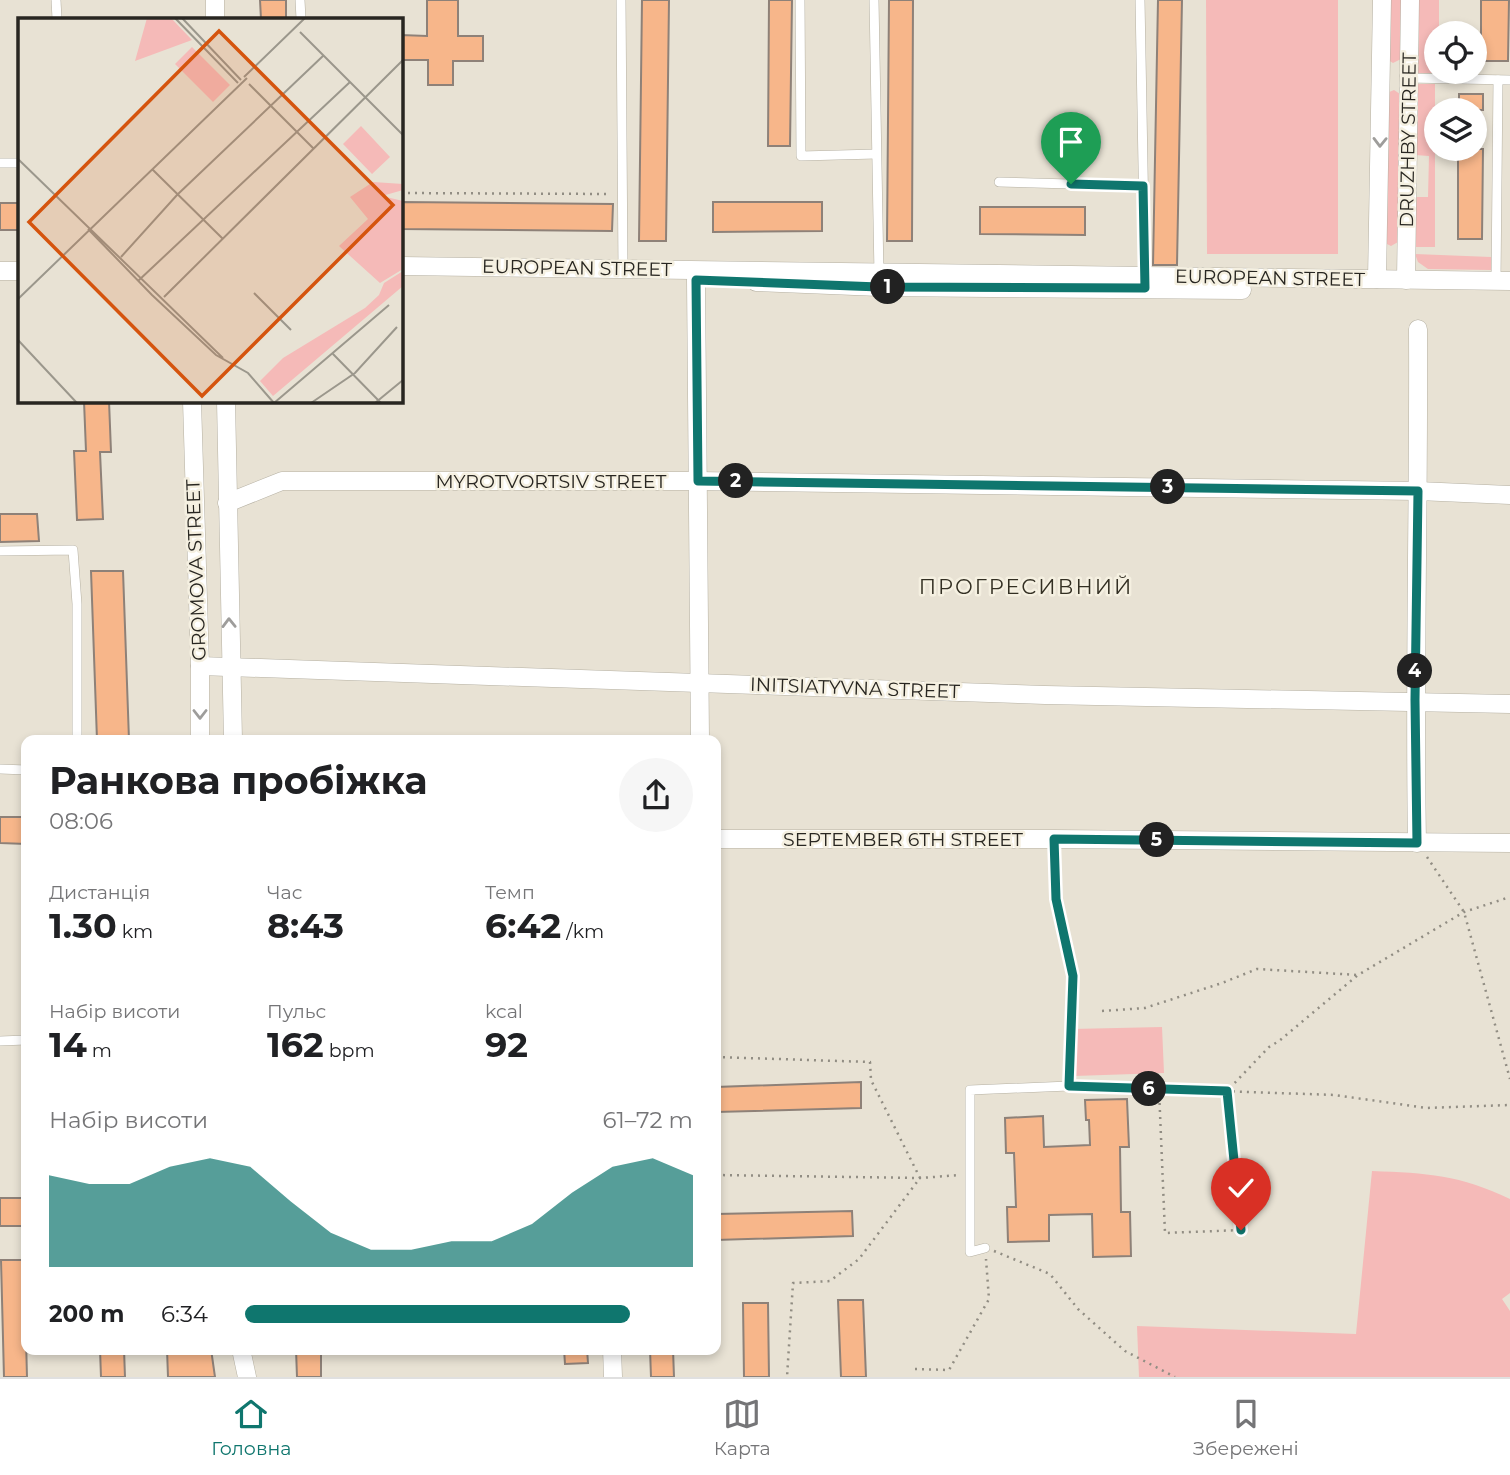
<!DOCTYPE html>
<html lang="uk">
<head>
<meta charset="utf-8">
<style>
	:root { --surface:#fff; --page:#f6f6f6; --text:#202124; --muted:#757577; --line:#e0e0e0; --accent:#0f766e }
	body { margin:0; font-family:Montserrat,sans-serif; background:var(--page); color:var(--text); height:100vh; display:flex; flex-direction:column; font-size:26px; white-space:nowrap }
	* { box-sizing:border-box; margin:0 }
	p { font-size:23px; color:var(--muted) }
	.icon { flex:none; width:38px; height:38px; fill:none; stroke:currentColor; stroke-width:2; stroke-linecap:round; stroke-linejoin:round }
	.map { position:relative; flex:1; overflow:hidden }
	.details { position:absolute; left:21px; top:735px; width:700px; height:620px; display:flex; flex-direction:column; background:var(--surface); border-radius:14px; box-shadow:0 4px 10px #0003 }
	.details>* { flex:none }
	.buttons { position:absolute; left:1424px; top:21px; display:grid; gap:14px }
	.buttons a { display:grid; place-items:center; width:63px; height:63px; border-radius:50%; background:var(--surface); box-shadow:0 4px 10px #0003; font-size:35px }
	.pin { position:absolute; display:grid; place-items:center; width:60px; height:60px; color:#fff; margin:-72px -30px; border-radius:50% 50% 50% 0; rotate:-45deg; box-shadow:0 0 7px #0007 }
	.pin .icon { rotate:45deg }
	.km { position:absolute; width:35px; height:35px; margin:-18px; border-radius:50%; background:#222; color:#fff; font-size:19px; line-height:35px; text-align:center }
	.round { display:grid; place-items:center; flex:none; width:74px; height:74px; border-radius:37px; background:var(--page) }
	.overview { display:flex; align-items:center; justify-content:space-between; height:119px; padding:0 28px }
	h1 { font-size:38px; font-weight:700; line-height:52px }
	.figures { display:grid; grid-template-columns:repeat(3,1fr); gap:10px; height:119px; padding:7px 28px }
	.figures div { display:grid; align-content:center }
	.figures b { font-size:35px; font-weight:700 }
	.figures small { font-size:19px; font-weight:400 }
	.figures p { font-size:19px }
	.chart { height:196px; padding:14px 28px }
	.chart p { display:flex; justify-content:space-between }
	.chart svg { width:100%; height:126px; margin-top:7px; fill:var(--accent); opacity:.7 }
	ul { padding:0 28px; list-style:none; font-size:23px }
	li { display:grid; grid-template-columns:112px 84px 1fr; align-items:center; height:52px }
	li i { height:18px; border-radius:9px; background:var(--accent) }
	.menu { display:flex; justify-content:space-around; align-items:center; height:98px; border-top:2px solid var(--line); background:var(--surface); font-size:19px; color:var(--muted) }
	.menu a { display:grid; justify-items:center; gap:4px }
	.menu .current { color:var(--accent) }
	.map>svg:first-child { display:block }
</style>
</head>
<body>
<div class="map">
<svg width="1510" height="1377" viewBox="0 0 1510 1377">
	<rect width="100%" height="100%" fill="#e8e2d4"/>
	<g fill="#f5bab8">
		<polygon points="1206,0 1338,0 1338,254 1207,254"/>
		<polygon points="1388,0 1403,0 1401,59 1393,63 1388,60"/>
		<polygon points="1418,0 1439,0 1439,33 1437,33 1438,73 1417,73"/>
		<polygon points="1416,84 1435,84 1435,247 1414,247 1414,197 1428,197 1429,156 1415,155"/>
		<polygon points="1394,90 1400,94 1398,242 1391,246 1385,243 1387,93"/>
		<polygon points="1415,254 1491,257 1491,270 1428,269 1418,262"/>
		<polygon points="1162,1027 1164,1073 1074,1076 1072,1029"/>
		<path d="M 1372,1171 C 1427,1173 1460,1175 1510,1199 L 1510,1293 L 1502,1299 L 1510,1311 L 1510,1377 L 1139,1377 L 1137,1326 L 1356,1334 Z"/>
	</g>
	<g fill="#f7b68a" stroke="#8e8178" stroke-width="2">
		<polygon points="260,0 286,0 286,19 261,19"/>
		<polygon points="427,0 458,0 458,36 483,36 483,61 453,61 453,85 428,85 428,60 401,60 401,35 427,36"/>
		<polygon points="642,0 669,0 666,241 639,241"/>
		<polygon points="769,0 792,0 790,146 768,146"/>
		<polygon points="889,0 913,0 912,241 887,241"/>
		<polygon points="1158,0 1182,0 1177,265 1153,265"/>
		<polygon points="1481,0 1509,0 1508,61 1481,61"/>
		<rect x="1459" y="94" width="24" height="16"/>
		<polygon points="1458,149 1483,149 1482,239 1458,239"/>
		<polygon points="401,202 613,204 612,231 401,229"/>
		<polygon points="713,202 822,202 822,231 713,232"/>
		<rect x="0" y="203" width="19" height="27"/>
		<polygon points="980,207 1085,207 1085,235 980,234"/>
		<polygon points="84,401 109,401 111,452 100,452 103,519 77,520 74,451 86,451"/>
		<polygon points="0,514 37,514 39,541 0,542"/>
		<polygon points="91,571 123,571 129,740 97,740"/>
		<polygon points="0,817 26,817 26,844 0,843"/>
		<polygon points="861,1082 861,1108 716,1112 716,1087"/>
		<polygon points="1127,1099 1129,1147 1120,1147 1121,1212 1130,1212 1131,1256 1093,1257 1092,1214 1049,1215 1049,1241 1008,1242 1007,1207 1016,1207 1014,1153 1006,1153 1005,1118 1043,1116 1044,1147 1090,1145 1089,1120 1086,1120 1085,1100"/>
		<rect x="0" y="1198" width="26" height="28"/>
		<polygon points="852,1211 853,1236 716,1240 716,1214"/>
		<polygon points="1,1260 24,1260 27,1377 4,1377"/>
		<polygon points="838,1300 863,1300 866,1377 841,1377"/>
		<polygon points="743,1303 768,1303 769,1377 744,1377"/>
		<polygon points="100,1349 124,1349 125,1377 101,1377"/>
		<polygon points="167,1349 211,1349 215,1377 168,1377"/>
		<polygon points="296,1349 321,1349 321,1377 297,1377"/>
		<polygon points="564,1349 587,1349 588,1363 565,1364"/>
		<polygon points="650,1349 673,1349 674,1377 651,1377"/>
	</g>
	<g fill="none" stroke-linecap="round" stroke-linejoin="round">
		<g stroke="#b5b0a2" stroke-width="10">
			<g id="service">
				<polyline points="56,0 57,19"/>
				<polyline points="300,0 301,19"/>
				<polyline points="621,0 623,271"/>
				<polyline points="800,0 801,156 876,154"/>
				<polyline points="874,0 879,275"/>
				<polyline points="1140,0 1145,276"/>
				<polyline points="1408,78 1510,80"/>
				<polyline points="0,163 19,163"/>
				<polyline points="999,182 1143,186"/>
				<polyline points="1496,281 1498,80"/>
				<polyline points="0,551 73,550 77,604 77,740"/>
				<polyline points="0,769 26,770"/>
				<polyline points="0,1041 26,1040"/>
				<polyline points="985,1248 970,1252 970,1090 1069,1086 1073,976 1056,899 1054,839"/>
			</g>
		</g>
		<g stroke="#b5b0a2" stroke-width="19">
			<g id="minor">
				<polyline points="215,0 215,19"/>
				<polyline points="401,266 1510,281"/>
				<polyline points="0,271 19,271"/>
				<polyline points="1377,279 1382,0"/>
				<polyline points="696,280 700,740"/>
				<polyline points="1406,280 1410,0"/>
				<polyline points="756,282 879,287 1242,290"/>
				<polyline points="192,401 200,666 200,740"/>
				<polyline points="226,401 233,740"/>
				<polyline points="227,503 282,481 698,481 1418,491 1510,495"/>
				<polyline points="200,666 1045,695 1510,704"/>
				<polyline points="716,839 1054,839 1510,843"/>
				<path d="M 1417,843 C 1414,671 1419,500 1418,329"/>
				<polyline points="241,1349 247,1377"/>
				<polyline points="612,1349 613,1377"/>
			</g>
		</g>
		<g stroke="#918d83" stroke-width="2.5" stroke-dasharray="2 5" stroke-linecap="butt">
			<polyline points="401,193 611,194"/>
			<polyline points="1427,857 1464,912 1510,1079"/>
			<polyline points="1102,1011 1145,1008 1222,983 1257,969 1358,975"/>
			<polyline points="716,1057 870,1062 871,1080 920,1178 859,1259 830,1281 793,1283 787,1377"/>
			<polyline points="1079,1086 1335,1095 1426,1108 1510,1105"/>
			<polyline points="1159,1089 1165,1233 1241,1230 1227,1091 1269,1047 1279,1041 1358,975 1464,912 1510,897"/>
			<polyline points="716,1175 920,1178 960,1175"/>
			<polyline points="994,1251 1050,1274 1078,1309 1125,1351 1175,1377"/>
			<polyline points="915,1369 949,1370 989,1299 986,1259"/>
		</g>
		<use href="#service" stroke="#fff" stroke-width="9"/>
		<use href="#minor" stroke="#fff" stroke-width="18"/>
	</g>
	<defs><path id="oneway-chevron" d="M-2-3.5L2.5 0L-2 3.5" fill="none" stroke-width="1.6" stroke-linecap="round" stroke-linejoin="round" transform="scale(1.75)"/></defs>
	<g stroke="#9e9d9b">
		<use href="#oneway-chevron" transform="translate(1380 142) rotate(91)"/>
		<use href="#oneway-chevron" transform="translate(229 623) rotate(-91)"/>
		<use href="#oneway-chevron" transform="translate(200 714) rotate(90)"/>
	</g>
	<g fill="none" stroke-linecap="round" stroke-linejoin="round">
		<g stroke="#fff" stroke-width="14">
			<polyline id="route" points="1071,184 1143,186 1145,288 879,287 696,280 698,481 1418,491 1415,700 1417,843 1054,839 1056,899 1073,976 1069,1086 1227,1091 1241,1230"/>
		</g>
		<use href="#route" stroke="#0f766e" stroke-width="9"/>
	</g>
	<g text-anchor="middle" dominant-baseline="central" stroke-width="5" stroke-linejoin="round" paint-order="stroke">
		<g font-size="19" fill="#282621" stroke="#f5f0e1">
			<text transform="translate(1408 140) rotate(-89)">DRUZHBY STREET</text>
			<text transform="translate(577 268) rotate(1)">EUROPEAN STREET</text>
			<text transform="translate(1270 278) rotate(1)">EUROPEAN STREET</text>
			<text x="551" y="481">MYROTVORTSIV STREET</text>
			<text transform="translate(196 570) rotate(-92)">GROMOVA STREET</text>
			<text transform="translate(855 688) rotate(2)">INITSIATYVNA STREET</text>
			<text x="903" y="839">SEPTEMBER 6TH STREET</text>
		</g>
		<g font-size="21" letter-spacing="2" fill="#332f23" stroke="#f5f0e1">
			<text x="1026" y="586">ПРОГРЕСИВНИЙ</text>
		</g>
	</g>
	<g transform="translate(18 18)">
		<rect width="385" height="385" fill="#e8e2d4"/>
		<path d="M 129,0 L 153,0 L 174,22 L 117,43 ZM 174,29 L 212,67 L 195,84 L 157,46 ZM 343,108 L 372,139 L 354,156 L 325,126 ZM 355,164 L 385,166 L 385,172 L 364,178 L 385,183 L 385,251 L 362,265 L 321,228 L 350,201 L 332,179 ZM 385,253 L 385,268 L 255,378 L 242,363 L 265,340 L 347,290 L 361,277 L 366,265 Z" fill="#f5bab8"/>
		<path fill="none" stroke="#9b978c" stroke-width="2" d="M 157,0 L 220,65M 164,0 L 223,62M 282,14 L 385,117M 226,59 L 287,0M 231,66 L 296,131M 0,141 L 205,340M 134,151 L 205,221M 70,211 L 134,277 L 198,337 L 230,355 L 256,385M 103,239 L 159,177 L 306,37M 120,263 L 332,64M 236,275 L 273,312M 146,279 L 385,42M 0,281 L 229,60M 0,322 L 59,385M 315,336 L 363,385M 256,385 L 371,287M 293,385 L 337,355 L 379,309M 357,385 L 385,362"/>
		<path fill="#d5540e" fill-opacity="0.15" stroke="#d5540e" stroke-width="3.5" d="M 201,13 L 375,187 L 184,378 L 11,204 Z"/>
		<rect width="385" height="385" fill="none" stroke="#282621" stroke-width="3.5"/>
	</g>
</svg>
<div class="buttons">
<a><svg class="icon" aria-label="locate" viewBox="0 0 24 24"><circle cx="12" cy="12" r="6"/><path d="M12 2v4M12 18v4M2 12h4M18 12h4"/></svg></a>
<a><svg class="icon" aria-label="layers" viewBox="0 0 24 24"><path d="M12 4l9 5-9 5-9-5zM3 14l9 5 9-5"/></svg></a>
</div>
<div class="pin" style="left:1071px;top:184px;background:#1e9e55"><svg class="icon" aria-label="arrive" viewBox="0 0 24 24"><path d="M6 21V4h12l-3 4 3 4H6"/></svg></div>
<div class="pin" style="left:1241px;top:1230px;background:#d93025"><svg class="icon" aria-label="check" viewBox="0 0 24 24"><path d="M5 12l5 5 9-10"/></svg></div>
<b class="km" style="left:888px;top:287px">1</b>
<b class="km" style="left:736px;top:481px">2</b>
<b class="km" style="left:1168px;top:487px">3</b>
<b class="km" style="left:1415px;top:671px">4</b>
<b class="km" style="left:1157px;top:840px">5</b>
<b class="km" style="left:1149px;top:1089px">6</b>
<section class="details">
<div class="overview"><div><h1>Ранкова пробіжка</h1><p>08:06</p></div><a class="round"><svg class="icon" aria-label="share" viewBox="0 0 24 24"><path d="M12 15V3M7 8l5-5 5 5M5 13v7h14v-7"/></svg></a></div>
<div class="figures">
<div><p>Дистанція</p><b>1.30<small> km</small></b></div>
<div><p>Час</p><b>8:43</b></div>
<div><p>Темп</p><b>6:42<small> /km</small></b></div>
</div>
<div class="figures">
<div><p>Набір висоти</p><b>14<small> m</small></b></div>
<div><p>Пульс</p><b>162<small> bpm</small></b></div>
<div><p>kcal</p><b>92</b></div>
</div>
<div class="chart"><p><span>Набір висоти</span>61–72 m</p>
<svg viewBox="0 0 160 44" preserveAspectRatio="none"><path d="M0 44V12L10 15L20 15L30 9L40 6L50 9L60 21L70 32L80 38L90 38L100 35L110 35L120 29L130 18L140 9L150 6L160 12V44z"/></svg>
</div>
<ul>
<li><b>200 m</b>6:34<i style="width:86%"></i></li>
</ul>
</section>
</div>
<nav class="menu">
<a class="current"><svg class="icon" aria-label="home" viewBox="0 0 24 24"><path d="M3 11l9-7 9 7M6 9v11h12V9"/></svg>Головна</a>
<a><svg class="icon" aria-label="map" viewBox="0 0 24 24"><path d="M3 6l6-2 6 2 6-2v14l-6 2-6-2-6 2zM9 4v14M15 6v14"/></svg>Карта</a>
<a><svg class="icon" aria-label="saved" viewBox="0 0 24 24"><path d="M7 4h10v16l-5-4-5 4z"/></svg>Збережені</a>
</nav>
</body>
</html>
